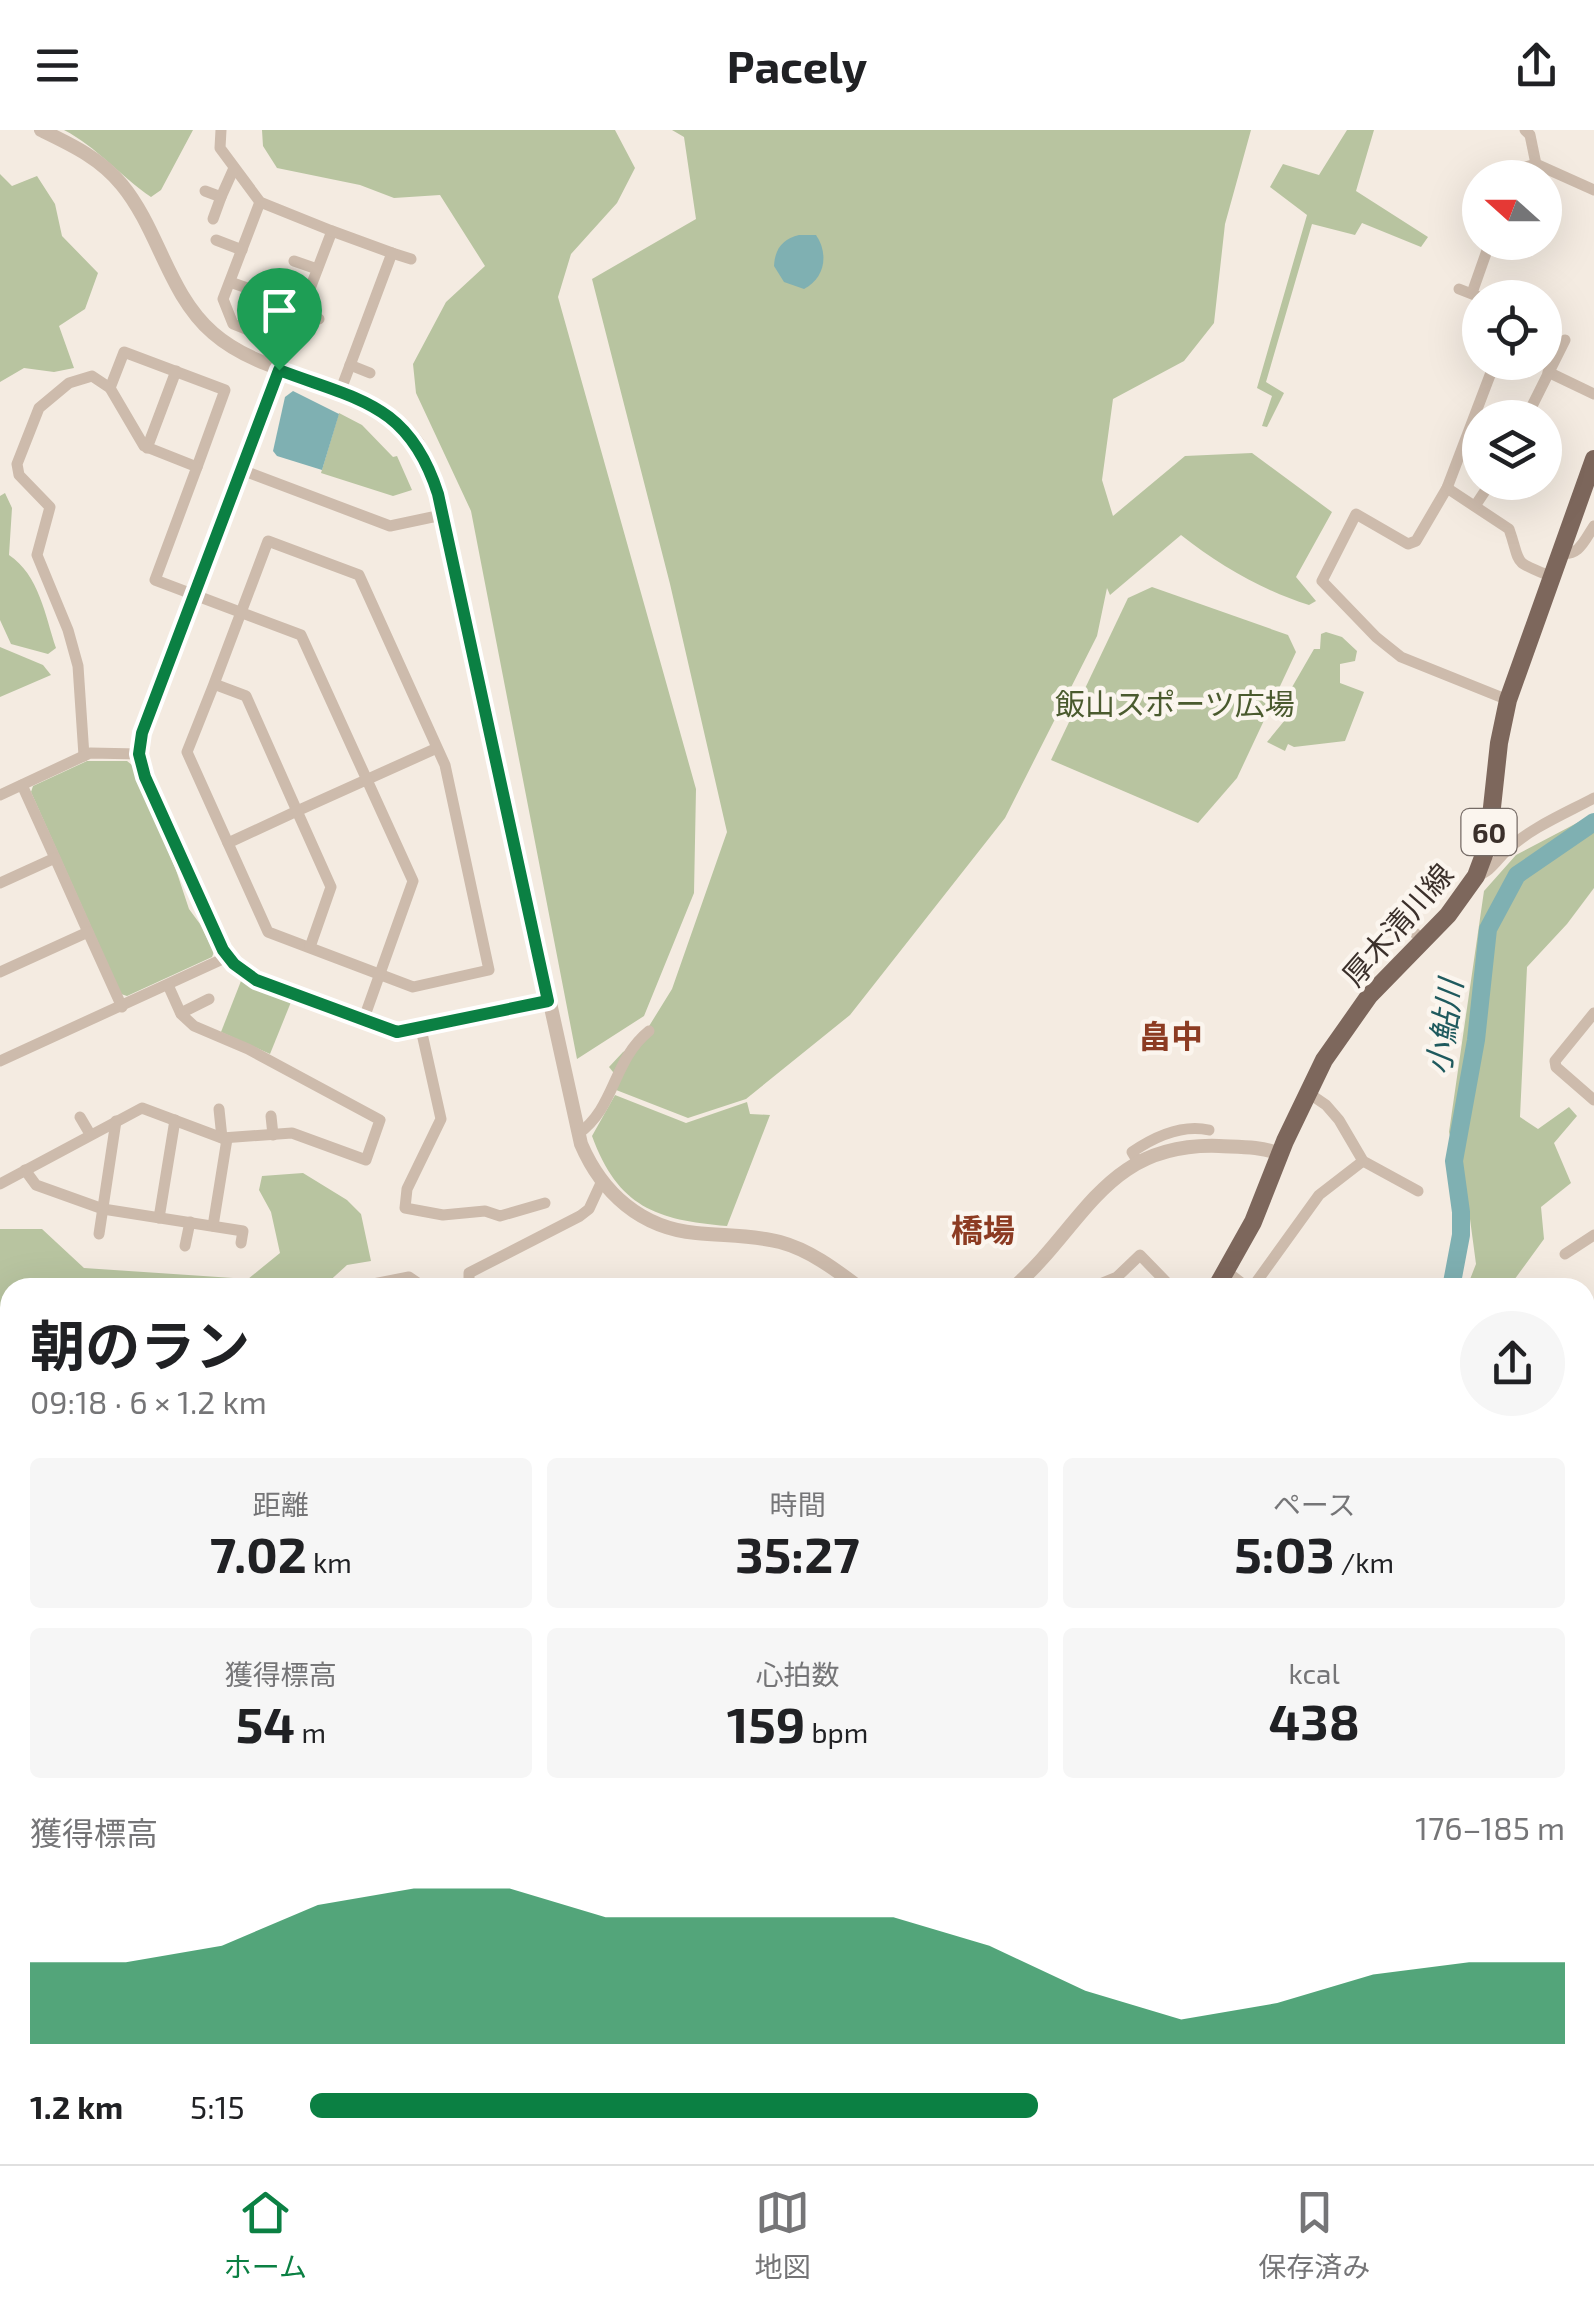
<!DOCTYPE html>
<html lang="ja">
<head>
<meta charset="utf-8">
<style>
	:root { --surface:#fff; --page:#f6f6f6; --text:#202124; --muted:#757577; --line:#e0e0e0; --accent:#0b8043 }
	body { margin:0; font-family:"Exo 2","Noto Sans JP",sans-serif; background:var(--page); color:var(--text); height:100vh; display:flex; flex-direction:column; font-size:38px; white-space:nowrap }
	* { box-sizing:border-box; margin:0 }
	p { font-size:32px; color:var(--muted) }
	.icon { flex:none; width:55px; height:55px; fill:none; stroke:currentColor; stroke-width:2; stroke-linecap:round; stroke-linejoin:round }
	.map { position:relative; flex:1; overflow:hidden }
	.side { position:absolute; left:0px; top:1148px; width:1595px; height:888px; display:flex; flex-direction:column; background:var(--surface); border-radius:30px 30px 0 0; box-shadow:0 10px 40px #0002 }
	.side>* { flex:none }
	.needle { width:65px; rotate:291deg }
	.controls { position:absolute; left:1462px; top:30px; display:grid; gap:20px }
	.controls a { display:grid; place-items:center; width:100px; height:100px; border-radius:50%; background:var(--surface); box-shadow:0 10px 40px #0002; font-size:50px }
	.pin { position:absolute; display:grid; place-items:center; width:85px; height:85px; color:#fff; margin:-102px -42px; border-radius:50% 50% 50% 0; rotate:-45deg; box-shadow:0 0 10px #0007 }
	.pin .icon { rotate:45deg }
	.round { display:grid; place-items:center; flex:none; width:105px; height:105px; border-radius:52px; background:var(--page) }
	.overview { display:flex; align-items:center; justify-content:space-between; height:170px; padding:0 30px }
	h1 { font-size:55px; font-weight:700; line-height:75px }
	.metrics { display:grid; grid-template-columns:repeat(3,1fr); gap:15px; height:170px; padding:10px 30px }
	.metrics div { display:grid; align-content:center; border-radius:10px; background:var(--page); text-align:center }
	.metrics b { font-size:50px; font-weight:700 }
	.metrics small { font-size:28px; font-weight:400 }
	.metrics p { font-size:28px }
	.chart { height:280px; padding:20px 30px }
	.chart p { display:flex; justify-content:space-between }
	.chart svg { width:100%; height:180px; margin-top:10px; fill:var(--accent); opacity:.7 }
	ul { padding:0 30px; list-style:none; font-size:32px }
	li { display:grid; grid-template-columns:160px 120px 1fr; align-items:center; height:75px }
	li i { height:25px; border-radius:12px; background:var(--accent) }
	header { display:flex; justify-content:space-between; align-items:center; height:130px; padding:0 30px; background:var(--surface); font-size:45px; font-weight:700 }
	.dock { display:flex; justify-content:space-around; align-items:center; height:140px; border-top:2px solid var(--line); background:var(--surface); font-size:28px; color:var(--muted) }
	.dock a { display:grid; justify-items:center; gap:5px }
	.dock .active { color:var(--accent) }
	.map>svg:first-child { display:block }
</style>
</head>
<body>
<header><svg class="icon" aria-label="menu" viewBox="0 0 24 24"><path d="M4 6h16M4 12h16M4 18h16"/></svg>Pacely<svg class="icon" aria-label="share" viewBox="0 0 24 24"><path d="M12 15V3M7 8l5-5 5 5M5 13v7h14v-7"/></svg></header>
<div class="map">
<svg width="1594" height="2034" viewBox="0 0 1594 2034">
	<rect width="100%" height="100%" fill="#f4ebe1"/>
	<g fill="#b8c4a0">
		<path d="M 64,0 L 193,0 L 161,60 L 151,67 C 120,46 97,17 64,0 Z"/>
		<polygon points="262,0 615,0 635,38 617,73 571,124 558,167 696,659 694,763 644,886 577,929 471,381 416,263 413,234 446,172 485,136 440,65 394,68 360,55 277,38 263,16"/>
		<path d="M 672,0 L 1251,0 L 1225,94 L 1214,193 L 1184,231 L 1113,269 L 1102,350 L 1113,386 L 1185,326 L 1252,323 L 1332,382 L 1296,447 L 1316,471 L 1309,475 C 1262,460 1220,436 1181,405 L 1110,465 L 1107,458 L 1097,506 L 1005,688 L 850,885 L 746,969 L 688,988 L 611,958 L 617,947 L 609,937 L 623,922 L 638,914 L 672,859 L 727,702 L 670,454 L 592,149 L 696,89 L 684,7 Z"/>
		<polygon points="1347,0 1374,0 1356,61 1428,107 1421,117 1362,93 1355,105 1312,94 1266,252 1284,263 1267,297 1262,296 1272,266 1257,258 1307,85 1270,57 1283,34 1319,45"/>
		<polygon points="0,44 12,56 37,46 55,74 62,106 98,143 85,179 59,196 74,238 54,242 24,238 0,252"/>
		<polygon points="339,283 362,295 393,327 397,326 412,360 393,366 321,343"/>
		<path d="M 5,363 L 12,378 L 9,425 C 39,445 45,485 56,518 L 48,524 L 11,514 L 0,490 L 0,366 Z"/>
		<polygon points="1152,457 1288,505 1296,522 1237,648 1198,693 1051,630 1128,468"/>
		<polygon points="1326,502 1342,507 1357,521 1355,531 1340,534 1340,553 1364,562 1345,611 1294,617 1288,614 1285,621 1267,612 1285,590 1280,578 1314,519 1320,519 1321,504"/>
		<polygon points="0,517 43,535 51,545 0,567"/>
		<polygon points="87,631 127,631 132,635 176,740 189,779 200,794 214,822 212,827 127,866 121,864 31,662 33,656"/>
		<polygon points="1594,684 1594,758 1567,794 1527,837 1520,987 1538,999 1569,977 1577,986 1554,1013 1571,1053 1541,1077 1544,1109 1509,1157 1467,1157 1476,1134 1468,1074 1449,1002 1484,761 1516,725"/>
		<polygon points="241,851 291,872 270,924 221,902"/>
		<path d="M 615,965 L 686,993 L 747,972 L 750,984 L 770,985 L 727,1096 C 656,1090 618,1077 592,1006 Z"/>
		<polygon points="303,1043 347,1070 361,1084 371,1131 347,1135 323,1157 10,1158 10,1206 0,1206 0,1099 42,1099 84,1138 248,1149 280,1123 271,1082 259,1060 262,1046"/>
		<polygon points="1592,1602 1594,2034 1578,2034 1580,2025 1585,2025 1585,1616 1590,1616 1585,1606"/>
		<polygon points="0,1877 10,1878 10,2025 663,2025 659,2034 0,2034"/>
		<polygon points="879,2025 1071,2025 1077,2034 881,2034"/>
		<polygon points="1252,2025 1402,2025 1399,2034 1255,2034"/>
	</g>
	<g fill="#7fb0b2">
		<path d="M 799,105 L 816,105 C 829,124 825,148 804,159 L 784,152 L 774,136 C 775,118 783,109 799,105 Z"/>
		<polygon points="293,261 339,284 322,340 277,326 273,321 285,267"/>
	</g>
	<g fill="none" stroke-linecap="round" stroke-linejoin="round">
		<g stroke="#7fb0b2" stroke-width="2.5">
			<polyline points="874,2025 878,2034"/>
			<polyline points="195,2034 197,2025"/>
			<polyline points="355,2034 357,2025"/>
		</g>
		<g stroke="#7fb0b2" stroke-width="18">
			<polyline points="1451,1158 1461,1105 1461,1082 1454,1031 1476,910 1488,799 1517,745 1594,692"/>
			<polyline points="0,1620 10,1617"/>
		</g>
		<g stroke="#cdbbac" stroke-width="11">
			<polyline points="221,0 220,18 260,72 332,101 279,240"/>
			<polyline points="1525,0 1530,5 1536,34 1594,60"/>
			<polyline points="1513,48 1519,39 1536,34"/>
			<polyline points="205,61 221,67 234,38"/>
			<polyline points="260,72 223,169 233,194 288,216"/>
			<polyline points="213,89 221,67"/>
			<polyline points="332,101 392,123 340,262"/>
			<polyline points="216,110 242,120"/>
			<polyline points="392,123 411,129"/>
			<polyline points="294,131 317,139"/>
			<polyline points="230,152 250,159"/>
			<polyline points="1459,159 1482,168"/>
			<polyline points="1472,163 1490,112"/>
			<polyline points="301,182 319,189"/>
			<polyline points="1495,232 1447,358 1416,411 1408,414 1356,384 1322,451 1376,507 1401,527 1508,570"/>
			<polyline points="350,235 370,243"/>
			<polyline points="1548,242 1594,264"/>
			<polyline points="110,258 124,222 225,260 197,337"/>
			<polyline points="1526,288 1565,210"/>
			<polyline points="147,318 176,241"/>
			<polyline points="242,340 390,396 442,385"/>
			<path d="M 1447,358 L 1509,399 C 1522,436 1511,430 1550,446"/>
			<polyline points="1475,376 1491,352"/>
			<path d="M 1559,423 C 1579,427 1584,411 1594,396"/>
			<polyline points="214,554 268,411 359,445 445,635 489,840 413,857 268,802 187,622 214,554 246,566 297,681 437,618"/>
			<polyline points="84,626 78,536 68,500 37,425 50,377 19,345 17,334 39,278 69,253 92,246 110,258 144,316 197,337 155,450 301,505 413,751 363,891"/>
			<polyline points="22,655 55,728"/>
			<polyline points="0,665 90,623 139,624"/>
			<polyline points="228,713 297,681 331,757 310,817"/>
			<path d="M 1476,746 C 1489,743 1496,731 1506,721 C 1530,698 1564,684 1594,668"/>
			<polyline points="0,753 55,728 88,802"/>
			<polyline points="1391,783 1423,810"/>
			<polyline points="0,842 88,802 122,877"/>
			<polyline points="181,883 209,869"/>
			<polyline points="1594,883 1555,931 1556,937 1594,970"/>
			<polyline points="421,899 441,989 407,1059 405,1078 443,1085 485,1081 500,1086 545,1073"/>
			<polyline points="0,931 227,827"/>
			<polyline points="1307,962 1326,975 1339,990 1363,1031 1418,1061"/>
			<polyline points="219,979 222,1008"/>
			<polyline points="271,986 273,1005"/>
			<polyline points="80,987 90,1004"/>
			<path d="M 578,1004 C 616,977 612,931 649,901"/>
			<path d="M 1138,1032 L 1132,1022 C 1154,1007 1183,994 1209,1000"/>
			<polyline points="25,1040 36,1055 103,1079 243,1101 241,1113"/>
			<polyline points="0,1054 142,978 222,1008 292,1003 366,1030 380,990 248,919 194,896 181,884 168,855"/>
			<polyline points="159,1088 175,990"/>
			<polyline points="213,1096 227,1009"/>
			<polyline points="99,1104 116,991"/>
			<polyline points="185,1116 190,1092"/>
			<polyline points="1565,1124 1594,1105"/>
			<polyline points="1226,1141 1248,1158"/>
			<polyline points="353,1158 409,1147 425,1158"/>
			<polyline points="469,1158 469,1143 580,1086 589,1079 601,1053"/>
			<polyline points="1090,1158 1117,1147 1140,1125 1172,1158"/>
			<polyline points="1252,1158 1319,1065 1363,1031"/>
			<polyline points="0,1223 10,1221"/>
			<polyline points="1585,1406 1594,1412"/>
			<polyline points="0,1784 10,1785"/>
			<polyline points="824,2025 826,2034"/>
			<polyline points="1405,2034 1407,2025"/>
		</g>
		<g stroke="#cdbbac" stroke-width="14">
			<path d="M 41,0 C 72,15 100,28 122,55 C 159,100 168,164 213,203 C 271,254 374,249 418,314 C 427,329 432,347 438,363 L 581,1014 C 602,1063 641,1098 696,1103 C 724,1106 753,1105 780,1112 C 810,1120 836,1140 860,1158"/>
			<polyline points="279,240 142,603 139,624 145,647 223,821 235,835 256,850 397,902 548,871"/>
			<path d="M 1013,1158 C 1085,1095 1105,1012 1219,1016 C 1240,1017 1260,1016 1280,1024"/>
		</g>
		<g stroke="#7d675c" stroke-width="18">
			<polyline points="1216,1158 1253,1092 1285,1011 1324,930 1369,866 1448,785 1476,746 1488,714 1499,613 1508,570 1594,329"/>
			<polyline points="0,1508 10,1507"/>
		</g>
	</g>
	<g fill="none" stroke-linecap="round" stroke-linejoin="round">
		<g stroke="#fff" stroke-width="20">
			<path id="route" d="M 279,240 C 358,270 409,273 438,364 L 548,871 L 397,902 L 256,850 L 234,834 L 223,820 L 145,647 L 139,624 L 142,603 Z"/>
		</g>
		<use href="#route" stroke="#0b8043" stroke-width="12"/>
	</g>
	<g text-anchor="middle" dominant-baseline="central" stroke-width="9" stroke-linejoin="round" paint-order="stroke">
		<rect fill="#fbf5ee" stroke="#756b66" stroke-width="2.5" x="1461.5" y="679" width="55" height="46" rx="8"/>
		<g font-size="28" font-weight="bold" fill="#3b302b">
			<text x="1489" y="702">60</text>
		</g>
		<g font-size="30" fill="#4a5a2e" stroke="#fbf5ee">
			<text x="1175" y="573">飯山スポーツ広場</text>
		</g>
		<g font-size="30" fill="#3b302b" stroke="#fbf5ee">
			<text transform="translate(1397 794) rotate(-49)">厚木清川線</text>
		</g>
		<g font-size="32" font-style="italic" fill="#1f5a5e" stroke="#fbf5ee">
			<text transform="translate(1443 897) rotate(-82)">小鮎川</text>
		</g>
		<g font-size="32" font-weight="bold" fill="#8c3b22" stroke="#fbf5ee">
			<text x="1171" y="905">畠中</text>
			<text x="983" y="1099">橋場</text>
		</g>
	</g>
</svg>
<div class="controls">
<a><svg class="needle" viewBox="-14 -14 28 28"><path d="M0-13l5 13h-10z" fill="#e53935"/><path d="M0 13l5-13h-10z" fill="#757577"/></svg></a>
<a><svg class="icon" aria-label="locate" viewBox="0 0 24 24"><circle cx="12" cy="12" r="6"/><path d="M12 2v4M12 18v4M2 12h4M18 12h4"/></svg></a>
<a><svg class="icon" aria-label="layers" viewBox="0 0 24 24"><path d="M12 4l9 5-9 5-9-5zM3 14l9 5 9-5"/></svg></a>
</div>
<div class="pin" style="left:279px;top:240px;background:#1e9e55"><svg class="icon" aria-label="arrive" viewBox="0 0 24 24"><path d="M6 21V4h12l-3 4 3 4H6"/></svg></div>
<section class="side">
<div class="overview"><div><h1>朝のラン</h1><p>09:18 · 6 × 1.2 km</p></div><a class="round"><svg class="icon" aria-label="share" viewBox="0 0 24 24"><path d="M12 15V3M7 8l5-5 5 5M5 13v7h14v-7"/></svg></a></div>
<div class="metrics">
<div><p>距離</p><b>7.02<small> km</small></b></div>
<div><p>時間</p><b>35:27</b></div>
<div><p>ペース</p><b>5:03<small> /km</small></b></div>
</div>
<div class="metrics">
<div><p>獲得標高</p><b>54<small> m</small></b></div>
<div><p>心拍数</p><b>159<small> bpm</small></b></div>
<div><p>kcal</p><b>438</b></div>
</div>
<div class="chart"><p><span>獲得標高</span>176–185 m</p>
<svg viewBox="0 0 160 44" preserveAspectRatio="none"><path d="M0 44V24L10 24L20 20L30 10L40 6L50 6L60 13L70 13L80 13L90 13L100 20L110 31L120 38L130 34L140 27L150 24L160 24V44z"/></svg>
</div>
<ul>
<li><b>1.2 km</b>5:15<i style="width:58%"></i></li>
</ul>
</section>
</div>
<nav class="dock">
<a class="active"><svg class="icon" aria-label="home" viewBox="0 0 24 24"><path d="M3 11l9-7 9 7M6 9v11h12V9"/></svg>ホーム</a>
<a><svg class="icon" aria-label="map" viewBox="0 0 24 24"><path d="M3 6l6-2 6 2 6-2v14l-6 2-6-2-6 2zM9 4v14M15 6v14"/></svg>地図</a>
<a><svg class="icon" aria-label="saved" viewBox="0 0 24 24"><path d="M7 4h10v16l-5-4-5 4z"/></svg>保存済み</a>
</nav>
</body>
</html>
